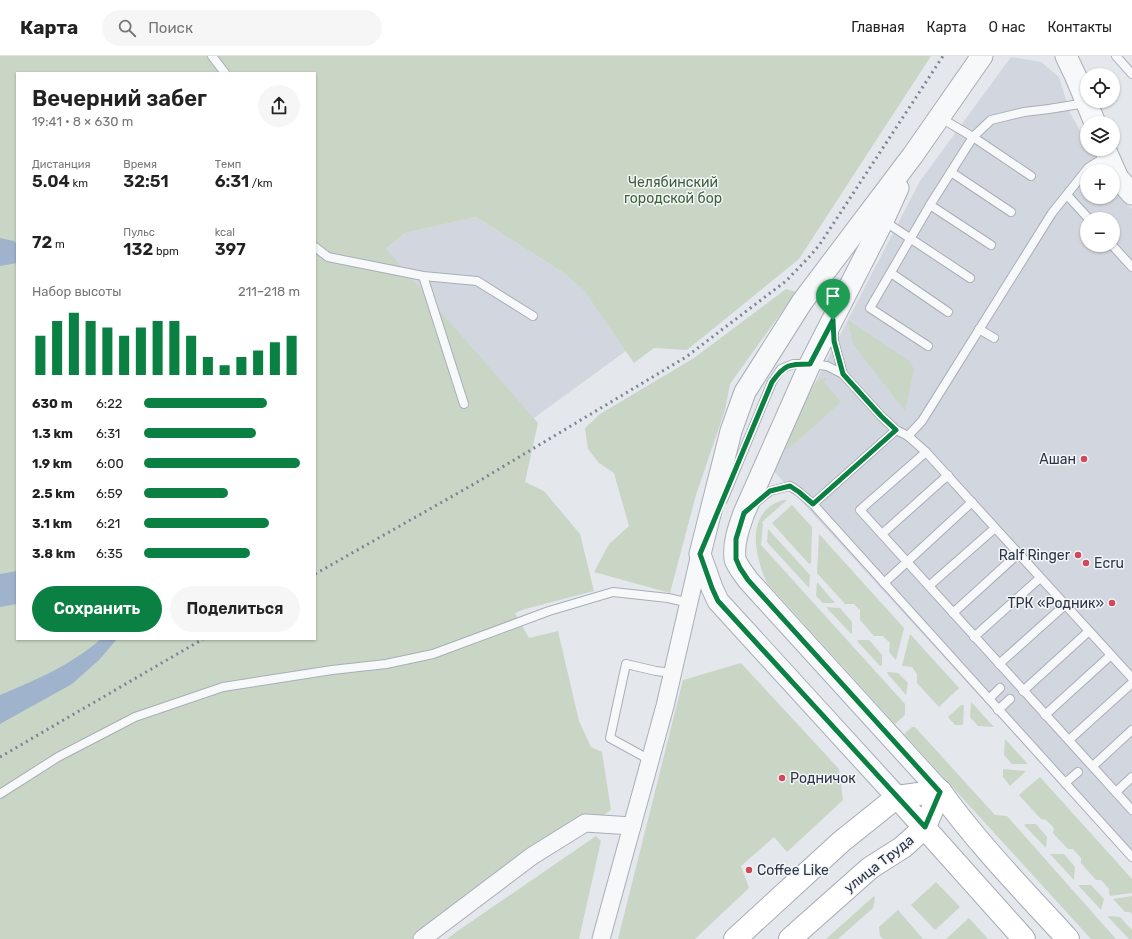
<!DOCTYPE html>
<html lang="ru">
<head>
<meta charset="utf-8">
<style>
	:root { --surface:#fff; --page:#f6f6f6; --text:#222; --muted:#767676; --line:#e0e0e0; --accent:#0b8043 }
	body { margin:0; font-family:Rubik,sans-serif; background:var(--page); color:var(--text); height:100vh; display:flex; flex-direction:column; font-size:15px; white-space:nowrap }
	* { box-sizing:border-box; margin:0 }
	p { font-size:13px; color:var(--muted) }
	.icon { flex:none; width:22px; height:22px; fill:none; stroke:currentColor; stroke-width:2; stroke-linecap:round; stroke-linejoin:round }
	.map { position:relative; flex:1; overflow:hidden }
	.sheet { position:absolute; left:16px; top:16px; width:300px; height:568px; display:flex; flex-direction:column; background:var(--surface); border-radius:0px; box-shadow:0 1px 3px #0004 }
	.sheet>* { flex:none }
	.fabs { position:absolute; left:1080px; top:12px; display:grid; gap:8px }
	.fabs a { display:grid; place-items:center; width:40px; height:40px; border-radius:50%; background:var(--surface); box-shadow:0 1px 3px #0004; font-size:20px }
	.pin { position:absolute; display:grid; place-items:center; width:34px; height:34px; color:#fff; margin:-41px -17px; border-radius:50% 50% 50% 0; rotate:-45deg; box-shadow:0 0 4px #0007 }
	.pin .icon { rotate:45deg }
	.round { display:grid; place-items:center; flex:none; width:42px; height:42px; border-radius:21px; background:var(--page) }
	.summary { display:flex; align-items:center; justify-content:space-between; height:68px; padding:0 16px }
	h1 { font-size:22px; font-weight:600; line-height:30px }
	.stats { display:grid; grid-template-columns:repeat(3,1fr); gap:6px; height:68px; padding:4px 16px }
	.stats div { display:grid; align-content:center }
	.stats b { font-size:17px; font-weight:600 }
	.stats small { font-size:11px; font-weight:400 }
	.stats p { font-size:11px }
	.chart { height:112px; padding:8px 16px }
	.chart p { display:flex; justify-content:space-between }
	.chart svg { width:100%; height:72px; margin-top:4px; stroke:var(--accent); stroke-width:6 }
	.primary-button { display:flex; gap:8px; margin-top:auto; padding:8px 16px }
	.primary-button a { flex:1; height:46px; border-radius:24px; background:var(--accent); color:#fff; font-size:16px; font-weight:600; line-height:46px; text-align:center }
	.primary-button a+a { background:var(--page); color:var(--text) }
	ul { padding:0 16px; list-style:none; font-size:13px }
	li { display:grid; grid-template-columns:64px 48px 1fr; align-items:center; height:30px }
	li i { height:10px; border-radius:5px; background:var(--accent) }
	header { display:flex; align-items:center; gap:24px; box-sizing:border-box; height:56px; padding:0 20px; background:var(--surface); border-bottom:1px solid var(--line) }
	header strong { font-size:19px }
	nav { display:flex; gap:22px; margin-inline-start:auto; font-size:14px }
	.search { width:280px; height:36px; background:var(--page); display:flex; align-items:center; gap:10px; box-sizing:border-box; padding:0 14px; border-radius:22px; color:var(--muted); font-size:15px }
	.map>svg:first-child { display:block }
</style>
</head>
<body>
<header>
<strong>Карта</strong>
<div class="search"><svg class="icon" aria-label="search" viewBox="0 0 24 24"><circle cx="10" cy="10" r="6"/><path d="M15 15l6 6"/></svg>Поиск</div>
<nav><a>Главная</a><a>Карта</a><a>О нас</a><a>Контакты</a></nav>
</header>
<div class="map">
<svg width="1132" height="883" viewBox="0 0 1132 883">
	<rect width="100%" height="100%" fill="#e4e7ec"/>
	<g fill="#d2d6de" fill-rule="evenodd">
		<path d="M 1011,1 L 1041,6 L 1059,21 L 1070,57 L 1087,87 L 1087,93 L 1091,93 L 1103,115 L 1087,115 L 1087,141 L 1113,141 L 1113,132 L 1132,153 L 1132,807 L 771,412 L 920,125 ZM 1087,163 L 1113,163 L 1113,189 L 1087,189 Z"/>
		<polygon points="476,161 564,217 660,270 497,389 376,202 405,177"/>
	</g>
	<g fill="#c9d6c5" fill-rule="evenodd">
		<path d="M 0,0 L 931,0 L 799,203 L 687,294 L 654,292 L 634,307 L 584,234 L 564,217 L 476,161 L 405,177 L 386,193 L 538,367 L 525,426 L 544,435 L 580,478 L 594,535 L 525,553 L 515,557 L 529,582 L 558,575 L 579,665 L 591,691 L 602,696 L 611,754 L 541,801 L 424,883 L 0,883 ZM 17,17 L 315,17 L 315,583 L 17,583 Z"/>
		<polygon points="786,233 796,236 730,328 725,354 696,439 670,537 594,516 609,488 629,470 614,417 599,407 588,393 585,372 600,358 694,302"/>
		<polygon points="848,264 909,305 914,313 905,355 853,288"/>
		<path d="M 821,322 L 827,322 L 824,326 L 841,346 L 788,393 L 785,393 L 785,390 C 792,375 807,330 821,322 Z"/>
		<path d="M 783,444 L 787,444 L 762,466 L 763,468 L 761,489 L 905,648 L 905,659 L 895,668 L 767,527 C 754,498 745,456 783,444 Z"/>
		<polygon points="792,449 812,471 811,507 809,508 772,467"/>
		<polygon points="768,473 810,519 809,532 767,486"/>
		<polygon points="819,478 904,572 896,604 889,596 890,587 883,580 874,580 860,564 860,554 854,548 845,548 817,517"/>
		<polygon points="817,526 835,547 823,547 816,540"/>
		<polygon points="826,551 840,552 852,566 852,577 851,578"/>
		<polygon points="910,578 959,632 939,651 917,627 917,618 912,611 902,610"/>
		<polygon points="858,584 869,584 882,599 882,609 880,610 857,585"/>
		<polygon points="741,607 839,713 843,744 787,796 774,781 741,810 749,832 695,883 618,883 683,624"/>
		<polygon points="888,616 898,617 908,627 906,639 887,617"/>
		<polygon points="971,646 994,671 978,670 970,661"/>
		<polygon points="961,649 964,649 963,669 955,669 948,661"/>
		<polygon points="912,671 915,671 995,759 1007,760 1116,883 1091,883 904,678"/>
		<polygon points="1005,683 1028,708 1012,708 1004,699"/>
		<polygon points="1003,713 1026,715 1010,730 1003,721"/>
		<polygon points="1040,721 1132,823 1132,837 1110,840 1109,838 1109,833 1101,824 1096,824 1081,807 1081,802 1073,793 1068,793 1053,777 1054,772 1046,764 1041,763 1019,739"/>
		<polygon points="1026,768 1036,768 1047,781 1046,792 1024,769"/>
		<polygon points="596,780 601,785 579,883 447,883 459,874"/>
		<polygon points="1050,798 1064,798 1075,811 1074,824"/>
		<polygon points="936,826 960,851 935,874 911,849"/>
		<polygon points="1078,829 1091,829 1104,843 1101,854"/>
		<polygon points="874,840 875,843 873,852 838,883 826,883"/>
		<polygon points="1132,840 1132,858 1130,856 1125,856 1113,843"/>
		<polygon points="898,854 923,883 883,883 880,880 879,871"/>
		<polygon points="1109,860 1120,861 1132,874 1132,883 1129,883 1108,861"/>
		<polygon points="969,862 988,883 946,883"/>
	</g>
	<g fill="#9fb4cc">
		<polygon points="0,182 14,185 17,188 17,207 0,210"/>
		<polygon points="17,515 17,548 0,551 0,518"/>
		<path d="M 101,583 L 117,583 L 99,604 L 72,628 L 0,668 L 0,639 C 36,624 71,609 101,583 Z"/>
	</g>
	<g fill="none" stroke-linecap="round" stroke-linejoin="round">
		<g stroke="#a9aeb7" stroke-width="10">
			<g id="service">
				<polyline points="212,0 225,17"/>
				<polyline points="1116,0 1132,18"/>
				<polyline points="939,61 973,81 1031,120"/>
				<polyline points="951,116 1011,156"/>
				<polyline points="1067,139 1089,163"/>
				<polyline points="930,149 991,189"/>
				<polyline points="884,165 970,222"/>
				<polyline points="1112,189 1132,211"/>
				<polyline points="315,191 328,201 423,220 477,225 533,260"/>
				<polyline points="891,217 948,256"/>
				<polyline points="423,220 464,348"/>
				<polyline points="979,273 994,282"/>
				<polyline points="834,274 834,285 843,318"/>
				<polyline points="928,290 870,252 930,149 973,81 991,64 1024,56 1049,53 1086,47"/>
				<polyline points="908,380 922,365 1052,157 1088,112 1107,100"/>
				<polyline points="926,396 860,454 1132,754"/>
				<polyline points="723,444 772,326 781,313 793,308 810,308 827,310 843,318 881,360 896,374 908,380 926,396 1132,622"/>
				<polyline points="755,447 770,435 790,430 799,436 813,448 1132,801"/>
				<polyline points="813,448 896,374"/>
				<polyline points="882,478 948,419"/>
				<polyline points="884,527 972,446"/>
				<polyline points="929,530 995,472"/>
				<polyline points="953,557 1019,497"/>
				<polyline points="974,581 1040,522"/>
				<polyline points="999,608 1065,549"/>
				<polyline points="1023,635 1089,575"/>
				<polyline points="989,643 1000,632"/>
				<polyline points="998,654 1010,643"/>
				<polyline points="1045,659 1111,599"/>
				<polyline points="1069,684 1132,627"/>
				<polyline points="650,704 610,682 626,608 656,615 673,617"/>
				<polyline points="1093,710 1132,674"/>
				<polyline points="1065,727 1078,716"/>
				<polyline points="1116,736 1132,721"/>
				<polyline points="0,738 58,701 135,661 223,631 332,614 386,608 433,598 549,555 613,536 668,542 690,547"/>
			</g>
		</g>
		<g stroke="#a9aeb7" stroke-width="19">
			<g id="minor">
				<polyline points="422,883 532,800 585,767 632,770"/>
				<polyline points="601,883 665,650 700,498"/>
			</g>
		</g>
		<g stroke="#a9aeb7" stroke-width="23">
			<g id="tertiary">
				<polyline points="1066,0 1076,21 1095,67"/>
				<polyline points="1105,93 1118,122 1132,138"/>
				<path d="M 898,132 L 883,165 L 810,308 L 744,457 C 739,471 733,487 735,503 C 737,510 744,518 748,524 L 940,735"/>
				<polyline points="897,741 718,545 712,532 700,498 731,375 745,336 802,246 913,99 982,0"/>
			</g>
		</g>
		<g stroke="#a3abb8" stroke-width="24">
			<g id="primary">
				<path d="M 940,735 C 978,788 1024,835 1068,883"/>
				<polyline points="897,741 1024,883"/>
				<polyline points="735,883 842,785 897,741 940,735"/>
				<polyline points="790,883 870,812 903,791 925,771 940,735"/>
			</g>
		</g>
		<use href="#service" stroke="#f7f8fa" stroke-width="8"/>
		<use href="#minor" stroke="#f7f8fa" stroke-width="17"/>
		<use href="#tertiary" stroke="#f7f8fa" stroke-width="21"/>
		<use href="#primary" stroke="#fff" stroke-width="22"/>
		<g stroke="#7d8696" stroke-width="3" stroke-dasharray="2 4" stroke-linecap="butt">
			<polyline points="315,518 474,428 686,301 786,225 811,199 820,188 943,0"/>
			<polyline points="0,701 203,583"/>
		</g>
	</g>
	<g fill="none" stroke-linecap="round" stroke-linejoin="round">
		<g stroke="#fff" stroke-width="8">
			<path id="route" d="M 833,264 L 834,285 L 843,318 L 881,360 L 896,374 L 813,448 L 799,436 L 790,430 L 770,435 L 744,457 L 736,483 L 736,503 L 740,512 L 748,524 L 940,736 L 925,771 L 718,545 L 712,532 L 700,498 L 772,326 C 785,308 789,308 810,308 Z"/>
		</g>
		<use href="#route" stroke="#0b8043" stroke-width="5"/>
	</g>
	<g fill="#d1495b" stroke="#f4f6f9" stroke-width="1.5">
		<circle cx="1084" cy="403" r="4"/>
		<circle cx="1078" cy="499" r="4"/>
		<circle cx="1086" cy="507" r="4"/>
		<circle cx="1112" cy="547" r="4"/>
		<circle cx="782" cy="722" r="4"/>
		<circle cx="749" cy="814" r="4"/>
	</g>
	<g text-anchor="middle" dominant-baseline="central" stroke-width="3" stroke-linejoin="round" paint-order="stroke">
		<g font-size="14" fill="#3f6138" stroke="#f4f6f9">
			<text x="673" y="126">Челябинский<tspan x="673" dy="16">городской бор</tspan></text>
		</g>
		<g font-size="14" fill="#2b3445" stroke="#f4f6f9" text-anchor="end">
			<text x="1076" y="403">Ашан</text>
			<text x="1070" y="499">Ralf Ringer</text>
			<text x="1094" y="507" text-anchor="start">Ecru</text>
			<text x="1104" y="547">ТРК «Родник»</text>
			<text x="790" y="722" text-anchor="start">Родничок</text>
			<text x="757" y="814" text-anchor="start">Coffee Like</text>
		</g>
		<g font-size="14" fill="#2b3445" stroke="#f4f6f9">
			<text transform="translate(879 808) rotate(-38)">улица Труда</text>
		</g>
	</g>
</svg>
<div class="fabs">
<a><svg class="icon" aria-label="locate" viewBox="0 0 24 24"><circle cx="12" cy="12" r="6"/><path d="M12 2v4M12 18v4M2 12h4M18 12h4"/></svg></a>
<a><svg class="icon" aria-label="layers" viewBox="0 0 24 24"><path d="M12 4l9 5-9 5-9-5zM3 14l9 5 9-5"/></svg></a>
<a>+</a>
<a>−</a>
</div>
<div class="pin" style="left:833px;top:264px;background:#1e9e55"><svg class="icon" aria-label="arrive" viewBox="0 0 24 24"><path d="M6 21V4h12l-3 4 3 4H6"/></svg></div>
<section class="sheet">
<div class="summary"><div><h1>Вечерний забег</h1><p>19:41 · 8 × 630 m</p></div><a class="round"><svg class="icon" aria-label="share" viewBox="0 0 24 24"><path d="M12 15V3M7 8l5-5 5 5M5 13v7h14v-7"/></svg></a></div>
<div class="stats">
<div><p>Дистанция</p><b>5.04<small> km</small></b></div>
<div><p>Время</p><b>32:51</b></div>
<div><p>Темп</p><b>6:31<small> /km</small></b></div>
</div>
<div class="stats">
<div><b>72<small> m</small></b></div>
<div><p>Пульс</p><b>132<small> bpm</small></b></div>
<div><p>kcal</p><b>397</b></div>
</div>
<div class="chart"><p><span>Набор высоты</span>211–218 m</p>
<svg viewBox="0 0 160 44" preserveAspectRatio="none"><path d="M5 44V20M15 44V11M25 44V6M35 44V11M45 44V15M55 44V20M65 44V15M75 44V11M85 44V11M95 44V20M105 44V33M115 44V38M125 44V33M135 44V29M145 44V24M155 44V20"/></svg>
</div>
<ul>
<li><b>630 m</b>6:22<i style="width:79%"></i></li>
<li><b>1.3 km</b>6:31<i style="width:72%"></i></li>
<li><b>1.9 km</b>6:00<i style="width:100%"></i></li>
<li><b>2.5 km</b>6:59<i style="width:54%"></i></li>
<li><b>3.1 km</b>6:21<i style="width:80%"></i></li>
<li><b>3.8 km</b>6:35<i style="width:68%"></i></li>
</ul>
<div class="primary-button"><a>Сохранить</a><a>Поделиться</a></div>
</section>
</div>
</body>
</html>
